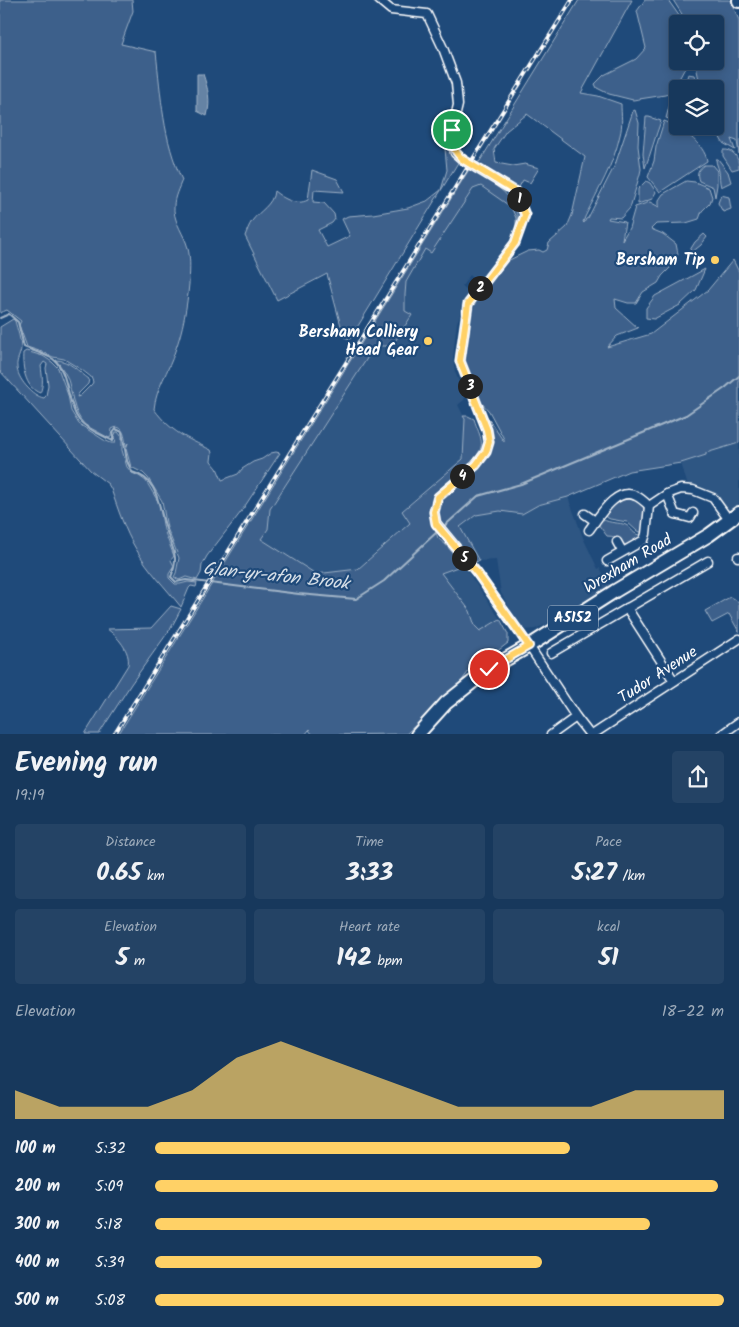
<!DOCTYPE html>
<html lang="en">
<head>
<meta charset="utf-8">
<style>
	:root { --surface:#17385c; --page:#244365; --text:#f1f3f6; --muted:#9eacbb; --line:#365272; --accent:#ffd166 }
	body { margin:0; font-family:Kalam,sans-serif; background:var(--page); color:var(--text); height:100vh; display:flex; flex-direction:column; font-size:19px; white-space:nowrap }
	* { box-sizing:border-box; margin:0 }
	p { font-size:16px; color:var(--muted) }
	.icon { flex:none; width:28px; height:28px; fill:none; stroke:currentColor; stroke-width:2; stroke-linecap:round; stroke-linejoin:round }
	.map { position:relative; height:734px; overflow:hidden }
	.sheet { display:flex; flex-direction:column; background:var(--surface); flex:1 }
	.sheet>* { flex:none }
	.buttons { position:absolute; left:669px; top:15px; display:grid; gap:10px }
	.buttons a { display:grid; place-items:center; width:55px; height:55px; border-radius:5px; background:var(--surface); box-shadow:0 2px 8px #0003,0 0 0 1px var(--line); font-size:25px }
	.pin { position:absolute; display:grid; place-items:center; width:42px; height:42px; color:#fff; margin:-21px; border:2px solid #fff; border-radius:50%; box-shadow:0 1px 5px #0007 }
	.km { position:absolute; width:25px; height:25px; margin:-12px; border-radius:50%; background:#222; color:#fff; font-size:14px; line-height:25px; text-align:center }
	.round { display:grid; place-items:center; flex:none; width:52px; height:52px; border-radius:5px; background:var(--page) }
	.overview { display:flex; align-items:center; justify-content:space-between; height:85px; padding:0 15px }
	h1 { font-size:28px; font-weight:700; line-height:38px }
	.metrics { display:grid; grid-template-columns:repeat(3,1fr); gap:8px; height:85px; padding:5px 15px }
	.metrics div { display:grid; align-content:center; border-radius:5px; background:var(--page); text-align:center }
	.metrics b { font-size:25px; font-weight:700 }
	.metrics small { font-size:14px; font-weight:400 }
	.metrics p { font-size:14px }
	.chart { height:140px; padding:10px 15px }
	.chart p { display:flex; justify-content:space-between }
	.chart svg { width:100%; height:90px; margin-top:5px; fill:var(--accent); opacity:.7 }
	ul { padding:0 15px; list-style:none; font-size:16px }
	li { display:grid; grid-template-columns:80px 60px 1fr; align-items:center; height:38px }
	li i { height:12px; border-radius:6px; background:var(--accent) }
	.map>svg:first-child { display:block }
</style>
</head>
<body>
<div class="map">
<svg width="739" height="735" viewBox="0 0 739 735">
	<rect width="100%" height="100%" fill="#1f4a7a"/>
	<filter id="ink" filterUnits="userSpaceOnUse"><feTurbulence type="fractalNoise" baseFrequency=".02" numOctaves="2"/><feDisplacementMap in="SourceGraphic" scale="10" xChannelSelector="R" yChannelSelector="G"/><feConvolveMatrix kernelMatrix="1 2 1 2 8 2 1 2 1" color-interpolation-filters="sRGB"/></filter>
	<g filter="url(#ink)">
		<g fill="#2e5683">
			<polygon points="481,186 512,207 516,218 516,230 512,243 480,285 470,275 462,286 467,291 467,299 457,322 455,337 453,359 455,372 465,397 464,400 458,405 465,419 463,459 402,511 410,523 358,569 316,574 260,539 268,529 270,509 375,346 392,346 412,316 405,311 405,295 406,282 425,249 431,252 473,189"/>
			<polygon points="739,443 739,508 730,514 713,493 709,493 699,486 687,483 681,463 706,455 706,453"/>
			<polygon points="568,497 584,540 598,569 600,568 611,588 573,612 535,629 524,630 519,625 501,593 496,560 479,561 460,527 476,515 500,511 522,514 538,505"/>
			<polygon points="463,565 500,619 480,632 475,626 470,611 441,573"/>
		</g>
		<g fill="#3c618b" stroke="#9eb0c5">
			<path d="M 0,0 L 132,0 L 133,11 L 121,44 L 156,52 C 161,96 163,140 182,180 C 179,188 174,197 174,206 C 173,219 181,230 186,242 C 191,255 190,269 189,284 C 187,306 183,330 175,351 C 169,371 156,388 154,409 C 172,433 185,437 211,450 L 212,453 L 211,461 L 217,468 L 222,480 L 238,474 L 242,469 L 253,462 L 262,459 L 271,453 L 276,452 L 280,453 L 241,512 L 207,556 L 202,565 L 201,573 L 197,580 L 186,577 L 179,580 L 174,577 L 176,573 L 179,558 L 167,528 L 162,501 L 148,478 L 143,473 L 131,467 L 126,449 L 128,443 L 126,446 C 125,439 124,422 112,429 L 111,437 L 109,438 L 85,425 C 72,412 73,393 67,377 C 64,371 60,365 56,360 C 69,360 79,372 89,379 L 88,384 L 79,393 L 77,397 L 80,396 L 92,384 L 93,382 L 91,377 L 82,370 L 64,359 L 53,357 L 45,353 L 27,347 L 19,325 L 21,321 L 7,310 L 0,313 Z"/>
			<path d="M 579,0 L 632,0 L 581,93 L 598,96 L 621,104 C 621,114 623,125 620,135 C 614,164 598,190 585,217 L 583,222 L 584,223 L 586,219 L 588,218 L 615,165 L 633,111 L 635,110 L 639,123 L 638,146 L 641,169 L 640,174 L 630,208 L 621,218 L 609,217 L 608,219 L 625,222 L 622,240 L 629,228 L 635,207 L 650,202 L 659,207 L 659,200 L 663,194 L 686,181 L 695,182 L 709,188 L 712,197 L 710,203 L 702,211 L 699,219 L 686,223 L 656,224 L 651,229 L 663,234 L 676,244 L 678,254 L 672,266 L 662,276 L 658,283 L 643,292 L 636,303 L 628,303 L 615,299 L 616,308 L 638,328 L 617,336 L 607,347 L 651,334 L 708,290 L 733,260 L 739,272 L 739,443 L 706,453 L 706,455 L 681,463 L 629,471 L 568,497 L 538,505 L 522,514 L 500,511 L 476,515 L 460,527 L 479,561 L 474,562 L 433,525 L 438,538 L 446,545 L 463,565 L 441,573 L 470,611 L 475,626 L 480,631 L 500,619 L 508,634 L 508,643 L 483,662 L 469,671 L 457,687 L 406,734 L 313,735 L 309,730 L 305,735 L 118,735 L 470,168 C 485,179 511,192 516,210 C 518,216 517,223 516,229 L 516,218 L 511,207 L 481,186 L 473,189 L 431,253 L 425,249 L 406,282 L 405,295 L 405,311 L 412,315 L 392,346 L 375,346 L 270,509 L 268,529 L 261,539 L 316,574 L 358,569 L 410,523 L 402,511 L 463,459 L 465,419 L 463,416 L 468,416 L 474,419 C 480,438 488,445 472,461 L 475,468 L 489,454 L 493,438 L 486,415 L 504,442 L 504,439 L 489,411 L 479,400 L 464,360 L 471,305 L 501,264 L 528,251 L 539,250 L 543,252 L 547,250 L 549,243 L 567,227 L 572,215 L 585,157 L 527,114 L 506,131 L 494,149 L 496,163 L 513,166 L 525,164 L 539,168 L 530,183 L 523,180 L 518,189 L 477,163 L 480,161 Z"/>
			<polygon points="645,0 668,0 680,17 681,24 678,24 678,61 686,61 686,66 672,92 665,95 633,100 609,94 597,88 595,84 604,75 636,59 646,48 637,11"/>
			<polygon points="673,0 730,0 739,20 739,154 737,141 731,139 735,150 723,143 718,134 704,129 703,126 715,126 715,89 701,89 695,61 715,61 715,24 686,24 685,19"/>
			<polygon points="688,74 694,75 700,89 680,89 686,81"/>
			<polygon points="677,92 677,125 674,121 666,118 669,107"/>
			<path d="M 646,117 L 649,117 L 661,121 C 655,137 651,153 645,168 L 643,154 Z"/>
			<path d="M 664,121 C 679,126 705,144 707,161 L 660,192 L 648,177 L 654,161 L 656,147 Z"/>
			<path d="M 444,138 L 452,156 L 459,161 L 350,339 L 344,337 L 327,274 L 277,300 L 245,236 C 247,231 249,225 252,221 C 259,211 273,205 274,191 C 284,199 296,206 308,200 L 312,170 L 337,179 L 344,192 L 314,190 L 313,202 L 324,203 L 334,214 L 335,219 L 332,223 L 318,230 L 327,247 L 350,236 L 342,219 L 348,216 L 373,214 L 408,208 L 427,201 L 441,190 L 447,170 Z"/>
			<path d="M 723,150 C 734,149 739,158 739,168 L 732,170 L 723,156 Z"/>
			<path d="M 716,159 L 718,159 L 728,172 L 731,182 L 721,187 C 719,181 720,176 719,171 C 718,166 716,164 716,159 Z"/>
			<path d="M 704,165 L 712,165 L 717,171 L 717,185 L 715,197 L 713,187 L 699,181 C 696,173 698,169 704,165 Z"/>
			<polygon points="646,181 650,183 656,192 652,199 638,204 638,189"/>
			<polygon points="721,195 729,197 731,209 723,212 718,203"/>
			<polygon points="704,234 707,237 701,245 691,253 690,250 695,242"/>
			<polygon points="705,269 696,290 680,305 654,319 646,318 646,308 655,296"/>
			<path d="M 13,319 L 15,321 C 17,329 21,339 21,348 C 21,354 16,360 17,367 C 17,378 32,396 44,398 L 46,396 L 48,385 L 46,368 L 47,364 L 44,362 L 41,366 C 42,375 44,385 40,393 C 25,388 22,366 23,353 L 26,351 L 43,356 L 52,362 L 58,368 L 68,395 L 71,411 L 79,424 L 104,440 L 111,443 L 116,443 L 114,437 L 116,432 L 118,432 L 122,437 L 122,450 L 127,467 L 132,473 L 139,476 L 146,481 L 159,503 L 164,530 L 174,556 L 171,560 L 174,566 L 169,574 L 169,578 L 175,584 L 180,584 L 188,582 L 197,583 L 196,587 L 191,586 L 189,588 L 181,607 C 166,588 148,570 136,549 C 125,531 118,509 111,489 L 108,484 L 91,471 L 0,371 L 0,327 Z"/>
			<path d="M 631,497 L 644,504 L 645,508 L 644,533 L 637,531 L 627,522 L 610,519 L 604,516 C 614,505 616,500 631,497 Z"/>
			<path d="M 602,519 C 611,524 619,522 626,525 C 633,529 631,534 643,536 C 639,539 630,547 624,545 C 618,543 620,536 607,536 L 598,524 Z"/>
			<polygon points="730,597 739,602 739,632 729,614 712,623 705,611"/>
			<path d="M 171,606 L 181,609 L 171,628 L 131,684 L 99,734 L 85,734 L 128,665 C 131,651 117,636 107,629 L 151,628 Z"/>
		</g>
		<path fill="#6583a4" stroke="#a3b5c8" d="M 197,74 L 203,74 C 208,89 211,100 207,116 L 197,111 Z"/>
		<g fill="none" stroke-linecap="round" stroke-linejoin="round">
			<g stroke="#a3b5c8" stroke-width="2">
				<path d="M 0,318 L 9,314 L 18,322 L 24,347 C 33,351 45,354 53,359 C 69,371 67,405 79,420 C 87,430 102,435 113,441 L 113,433 L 116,429 L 122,432 L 127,461 L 132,472 C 159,479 158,506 166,529 C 172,549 180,555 171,577 L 176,582 L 186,580 L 299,594 L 356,599 L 384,581 L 438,531"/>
				<polyline points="442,528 478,496 521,484 686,415 725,388 739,376"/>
			</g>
			<g stroke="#fff" stroke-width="11">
				<g id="minor">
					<polyline points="379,0 391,10 427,14 443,48 456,83 458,105 452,130 452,141 455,153 462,159"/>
					<polyline points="473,166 516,192 525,215 515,243 468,304 460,361 487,430 489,442 486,452 476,465 438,497 434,512 436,523 477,573 529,646 576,717 590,735"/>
					<polyline points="667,494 675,514 690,518 693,513"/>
					<polyline points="585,514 595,521"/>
					<path d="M 589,530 C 599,517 616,486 636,496 C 641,498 645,502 649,506"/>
					<polyline points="617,542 622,551"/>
					<polyline points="738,557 739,557"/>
					<polyline points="607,561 644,540 646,534 649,506 667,494 681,489 693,490 713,498 729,520"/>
					<polyline points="627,608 674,681"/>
					<polyline points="551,653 708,561"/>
					<polyline points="551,735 576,717"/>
					<polyline points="592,735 739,639"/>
					<polyline points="721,735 739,722"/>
				</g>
			</g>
			<g stroke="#fff" stroke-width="16">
				<polyline id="primary" points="417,735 446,703 489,669 529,646 615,591 709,535 739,513"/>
			</g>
			<g stroke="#fff" stroke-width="16">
				<polyline id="trunk" points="739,0 739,1"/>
			</g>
			<use href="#minor" stroke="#1f4a7a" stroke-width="8"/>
			<use href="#primary" stroke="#1f4a7a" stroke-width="12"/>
			<use href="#trunk" stroke="#1f4a7a" stroke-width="12"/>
			<g stroke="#fff" stroke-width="4">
				<polyline id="rail" points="114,735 572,0"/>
			</g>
			<use href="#rail" stroke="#1f4a7a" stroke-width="2" stroke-dasharray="5.5" stroke-linecap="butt"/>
			<g stroke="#fff" stroke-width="11" stroke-linecap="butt">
				<polyline id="minor-bridge" points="462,159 473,166"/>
			</g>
			<use href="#minor-bridge" stroke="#1f4a7a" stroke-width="8"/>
		</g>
	</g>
	<g fill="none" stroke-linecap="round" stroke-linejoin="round" filter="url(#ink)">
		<g stroke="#fff" stroke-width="10">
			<path id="route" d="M 452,130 C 452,143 452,149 462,159 L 516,192 L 525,215 L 515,243 L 468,304 L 460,361 L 487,430 L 489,442 L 486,452 L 476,465 L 438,497 L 434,512 L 436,524 L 477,573 L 529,646 L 489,669"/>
		</g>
		<use href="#route" stroke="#ffd166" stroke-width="6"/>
	</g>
	<g fill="#ffd166" stroke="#1f4a7a" stroke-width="2">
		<circle cx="715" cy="260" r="5"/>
		<circle cx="428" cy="341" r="5"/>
	</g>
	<g text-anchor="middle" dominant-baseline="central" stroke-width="4.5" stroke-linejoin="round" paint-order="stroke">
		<rect fill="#1f4a7a" stroke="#bcc9d7" stroke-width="1" x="548" y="605.5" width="50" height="25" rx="4"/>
		<g font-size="15" font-weight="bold" fill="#fff">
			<text x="573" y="618">A5152</text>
		</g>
		<g font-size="16" font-weight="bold" fill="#fff" stroke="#1f4a7a" text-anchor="end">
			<text x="705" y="260">Bersham Tip</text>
			<text x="418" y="332">Bersham Colliery<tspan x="418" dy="18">Head Gear</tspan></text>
		</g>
		<g font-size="16" fill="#fff" stroke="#1f4a7a">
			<text transform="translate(628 564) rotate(-31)">Wrexham Road</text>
			<text transform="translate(658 675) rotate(-33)">Tudor Avenue</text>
		</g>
		<g font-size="18" font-style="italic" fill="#d8e0e8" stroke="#1f4a7a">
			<text transform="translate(276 577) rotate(6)">Glan-yr-afon Brook</text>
		</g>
	</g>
</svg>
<div class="buttons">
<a><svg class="icon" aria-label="locate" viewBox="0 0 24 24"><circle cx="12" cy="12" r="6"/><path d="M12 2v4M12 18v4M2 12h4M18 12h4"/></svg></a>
<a><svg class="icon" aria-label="layers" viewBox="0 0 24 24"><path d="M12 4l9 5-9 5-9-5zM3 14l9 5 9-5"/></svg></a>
</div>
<div class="pin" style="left:452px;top:130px;background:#1e9e55"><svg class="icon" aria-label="arrive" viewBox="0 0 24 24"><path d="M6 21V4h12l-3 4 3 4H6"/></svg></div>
<div class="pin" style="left:489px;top:669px;background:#d93025"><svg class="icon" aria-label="check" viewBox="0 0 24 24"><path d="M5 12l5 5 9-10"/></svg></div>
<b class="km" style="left:519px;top:199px">1</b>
<b class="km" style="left:480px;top:288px">2</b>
<b class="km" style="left:470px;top:386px">3</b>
<b class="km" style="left:462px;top:476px">4</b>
<b class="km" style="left:464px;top:558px">5</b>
</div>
<section class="sheet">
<div class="overview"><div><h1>Evening run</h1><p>19:19</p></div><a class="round"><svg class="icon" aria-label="share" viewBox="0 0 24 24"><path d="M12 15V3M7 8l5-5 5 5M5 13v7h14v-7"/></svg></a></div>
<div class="metrics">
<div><p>Distance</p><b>0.65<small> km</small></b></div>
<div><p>Time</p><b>3:33</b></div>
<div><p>Pace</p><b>5:27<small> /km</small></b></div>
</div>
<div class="metrics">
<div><p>Elevation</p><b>5<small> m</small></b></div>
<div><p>Heart rate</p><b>142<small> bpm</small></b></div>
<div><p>kcal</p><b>51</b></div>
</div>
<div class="chart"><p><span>Elevation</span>18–22 m</p>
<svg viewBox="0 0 160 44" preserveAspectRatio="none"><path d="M0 44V30L10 38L20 38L30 38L40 30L50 14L60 6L70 14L80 22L90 30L100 38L110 38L120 38L130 38L140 30L150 30L160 30V44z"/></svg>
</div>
<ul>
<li><b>100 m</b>5:32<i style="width:73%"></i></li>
<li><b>200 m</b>5:09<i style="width:99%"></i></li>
<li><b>300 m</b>5:18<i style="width:87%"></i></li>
<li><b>400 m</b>5:39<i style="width:68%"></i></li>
<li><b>500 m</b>5:08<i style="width:100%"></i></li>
</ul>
</section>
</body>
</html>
